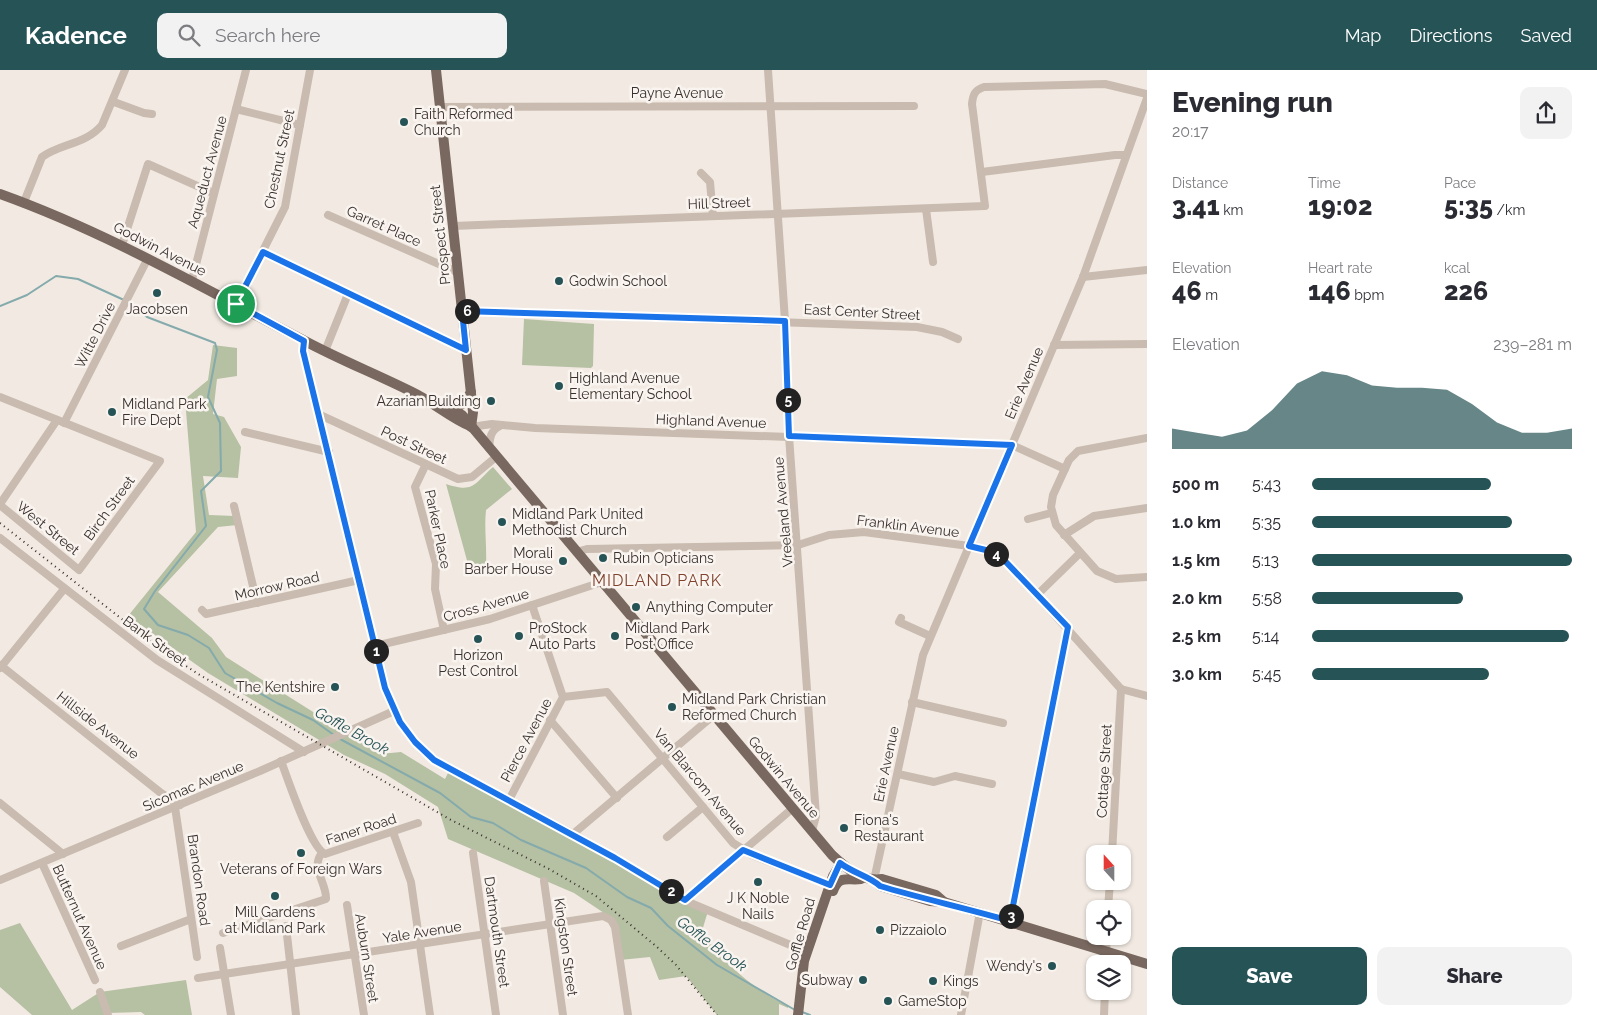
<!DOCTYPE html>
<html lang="en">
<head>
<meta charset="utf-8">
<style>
	:root { --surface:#fff; --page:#f2f2f3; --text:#2b2b33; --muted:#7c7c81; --accent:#265356 }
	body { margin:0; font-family:Raleway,sans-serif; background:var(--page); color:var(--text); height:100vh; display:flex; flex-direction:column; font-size:19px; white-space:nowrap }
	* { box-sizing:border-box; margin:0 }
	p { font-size:16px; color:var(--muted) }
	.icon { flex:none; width:28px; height:28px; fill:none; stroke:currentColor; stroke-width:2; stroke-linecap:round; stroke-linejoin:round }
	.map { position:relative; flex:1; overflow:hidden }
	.panel { display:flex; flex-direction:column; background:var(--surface); width:450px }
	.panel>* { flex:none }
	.needle { width:32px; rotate:339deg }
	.controls { position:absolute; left:1086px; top:775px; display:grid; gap:10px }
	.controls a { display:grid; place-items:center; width:45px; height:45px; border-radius:10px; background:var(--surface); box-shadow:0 1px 4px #0004; font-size:25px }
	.pin { position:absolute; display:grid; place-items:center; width:42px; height:42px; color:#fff; margin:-21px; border:2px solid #fff; border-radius:50%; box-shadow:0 1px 5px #0007 }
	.km { position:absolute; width:25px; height:25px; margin:-12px; border-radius:50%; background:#222; color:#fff; font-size:14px; line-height:25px; text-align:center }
	.round { display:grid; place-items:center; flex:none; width:52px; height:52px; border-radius:10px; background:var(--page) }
	.summary { display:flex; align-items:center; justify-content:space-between; height:85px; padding:0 25px }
	h1 { font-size:28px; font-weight:800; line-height:38px }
	.stats { display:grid; grid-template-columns:repeat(3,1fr); gap:8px; height:85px; padding:5px 25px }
	.stats div { display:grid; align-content:center }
	.stats b { font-size:25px; font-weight:800 }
	.stats small { font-size:14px; font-weight:400 }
	.stats p { font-size:14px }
	.chart { height:140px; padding:10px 25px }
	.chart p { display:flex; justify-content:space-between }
	.chart svg { width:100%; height:90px; margin-top:5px; fill:var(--accent); opacity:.7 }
	.action { display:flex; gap:10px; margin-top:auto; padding:10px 25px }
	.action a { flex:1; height:58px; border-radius:10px; background:var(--accent); color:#fff; font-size:20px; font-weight:800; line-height:58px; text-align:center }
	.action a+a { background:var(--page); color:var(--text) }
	ul { padding:0 25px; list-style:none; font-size:16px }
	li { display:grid; grid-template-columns:80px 60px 1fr; align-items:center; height:38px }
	li i { height:12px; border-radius:6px; background:var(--accent) }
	header { display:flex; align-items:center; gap:30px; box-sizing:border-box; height:70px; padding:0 25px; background:var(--accent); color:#fff }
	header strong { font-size:24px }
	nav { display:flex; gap:28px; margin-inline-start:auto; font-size:18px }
	.search { width:350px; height:45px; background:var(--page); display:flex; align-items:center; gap:12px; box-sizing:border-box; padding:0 18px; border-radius:10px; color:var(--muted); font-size:19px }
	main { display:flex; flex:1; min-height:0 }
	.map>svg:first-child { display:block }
</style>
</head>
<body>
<header>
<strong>Kadence</strong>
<div class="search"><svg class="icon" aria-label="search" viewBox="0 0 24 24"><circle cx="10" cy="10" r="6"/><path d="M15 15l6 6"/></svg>Search here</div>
<nav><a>Map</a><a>Directions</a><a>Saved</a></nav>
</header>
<main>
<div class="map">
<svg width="1147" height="945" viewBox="0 0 1147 945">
	<rect width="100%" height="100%" fill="#f2eae2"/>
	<g fill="#b6c0a3">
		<polygon points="524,249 594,254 593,296 591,298 522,295"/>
		<path d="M 213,275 L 237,278 L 237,306 L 217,309 L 213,344 L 224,347 L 241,377 L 238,408 L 203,406 L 209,445 L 235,446 L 237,455 L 218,457 L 158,522 L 212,568 L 226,587 L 380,684 L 401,682 L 445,709 L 450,699 L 708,841 L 702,861 C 722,892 754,920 788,936 L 788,938 L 779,934 L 779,945 L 717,945 L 686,906 L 659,910 L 650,887 L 620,890 L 613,849 L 574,823 L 448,769 L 438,737 L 385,704 L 344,685 L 208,603 L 128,546 L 196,462 L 185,329 L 208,310 Z"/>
		<path d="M 493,397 L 512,419 L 486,440 C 484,459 487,476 486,496 L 471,505 L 446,414 C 474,423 473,415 493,397 Z"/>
		<polygon points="20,853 72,940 100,922 186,910 192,945 145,945 141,942 108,943 106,945 32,945 0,917 0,860"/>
	</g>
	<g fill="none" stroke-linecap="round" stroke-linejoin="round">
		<g stroke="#84aaac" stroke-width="2">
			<polyline points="128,233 147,247 215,273 217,280 208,327 220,353 221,401 201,421 206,456 155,521 144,539 158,555 188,565 209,578 225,603 277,633 313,650 334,665"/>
			<polyline points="0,236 27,225 56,206 78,209 124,230"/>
			<polyline points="340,669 440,723 471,747 493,753 521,770 586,798 627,827 651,838 668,856 717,895 795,940"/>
			<polyline points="802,942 810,945"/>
		</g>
		<g stroke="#c9bbaf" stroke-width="8">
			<polyline points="768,0 785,251 789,366 816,746 812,761"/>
			<polyline points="114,32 144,43 152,44"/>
			<polyline points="440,37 914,36"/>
			<polyline points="236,39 300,55"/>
			<polyline points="982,102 1115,85 1126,85"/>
			<polyline points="701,103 710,112 713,146"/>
			<path d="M 24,132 L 42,87 C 61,73 85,75 102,55 L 125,0"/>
			<polyline points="926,139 933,192"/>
			<polyline points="328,145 457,202"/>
			<path d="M 453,156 L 985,136 L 972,34 C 973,24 975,20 984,17 L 1105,14 L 1147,24"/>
			<polyline points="122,175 148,94 213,123"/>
			<polyline points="263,182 466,280"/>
			<polyline points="1083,207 1147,200"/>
			<polyline points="192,210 246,0"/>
			<polyline points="236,234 285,137 310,0"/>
			<polyline points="462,241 917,257 942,262 958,269"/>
			<polyline points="304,271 303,281 385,618 394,641 408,664 423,681 446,697 573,764 693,834 807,882"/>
			<polyline points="1054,275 1147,274"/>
			<polyline points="325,281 348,224"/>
			<polyline points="0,327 160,391 79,500 0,435"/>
			<polyline points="318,344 458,409 472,407 496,387"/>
			<polyline points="64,353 148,188"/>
			<polyline points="471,357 492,354 535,358 1012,375 1065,399"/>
			<polyline points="245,362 329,382"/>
			<polyline points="1147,368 1078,381 1069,390 1053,425 1051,437 1056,455 1097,501 1116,509 1147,507"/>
			<path d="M 489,378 C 490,368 490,361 500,356"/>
			<polyline points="426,394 415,417 436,494 435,519 444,560"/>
			<polyline points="0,434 57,350"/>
			<polyline points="234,436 257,533"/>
			<polyline points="1028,449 1051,443"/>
			<polyline points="1064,465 1094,446 1147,438"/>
			<polyline points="0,468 157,590 304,682"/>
			<polyline points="576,482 587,479 798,475 829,465 864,462 969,476 990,481 1005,491 1037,525 1121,619 1147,626"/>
			<polyline points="1037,525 1080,483"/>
			<polyline points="202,540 206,544 359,510"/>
			<polyline points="901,548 899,552 930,566"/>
			<polyline points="375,576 490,549 602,512"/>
			<polyline points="0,595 161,723 180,735"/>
			<polyline points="0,598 64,519"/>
			<polyline points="563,627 607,622 733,773 752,785 830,815"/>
			<polyline points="912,632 1003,653"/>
			<polyline points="550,650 617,728"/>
			<path d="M 281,691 C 288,709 310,777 325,784 L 418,753"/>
			<polyline points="898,704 934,712 955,706 992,714"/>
			<polyline points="509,730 563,627 532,535"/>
			<polyline points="0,733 63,784"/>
			<polyline points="175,737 197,887"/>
			<polyline points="393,762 411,812 430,945"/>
			<polyline points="573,764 714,645"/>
			<polyline points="667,767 703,737"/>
			<polyline points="473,783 496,945"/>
			<polyline points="1112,784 1121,619"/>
			<polyline points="42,793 95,910"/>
			<polyline points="0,810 260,701 394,641"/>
			<polyline points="874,810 923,585 1083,207 1147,28"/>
			<polyline points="544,811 563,945"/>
			<polyline points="685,830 793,738"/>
			<polyline points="347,835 364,945"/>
			<polyline points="1108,839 1110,811"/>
			<polyline points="1010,851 1068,557"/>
			<polyline points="286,856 296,945"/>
			<path d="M 223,863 L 326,829 C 327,814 310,797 322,783"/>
			<polyline points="1106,866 1107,894"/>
			<polyline points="121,876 191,849"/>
			<polyline points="220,878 231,945"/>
			<polyline points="198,908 603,846 611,850 615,857 628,945"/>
			<polyline points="100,922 108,945"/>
			<polyline points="961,945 980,842"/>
			<polyline points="1104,945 1105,921"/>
		</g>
		<g stroke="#79685f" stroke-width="10">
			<polyline points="436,0 473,342 471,357"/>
			<path d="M 0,124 C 106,162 203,218 303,270 C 338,289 376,304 412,322 C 433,332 449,347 470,356"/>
			<path d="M 437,335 L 449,337 L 462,345 L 832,785 C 846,798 862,812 882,809 L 936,825 L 944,832"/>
			<path d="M 449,337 C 462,338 465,332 471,322"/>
			<polyline points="874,810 880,816 930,831 944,832 1147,894"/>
			<path d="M 833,821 C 839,804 848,811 861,809"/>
			<polyline points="798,945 804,891 833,806 841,793"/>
		</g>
		<polyline stroke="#39302c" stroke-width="2" stroke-dasharray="1 4" stroke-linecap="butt" points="0,453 156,576 198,604 451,750 549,799 596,826 657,877 676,895 717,945"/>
	</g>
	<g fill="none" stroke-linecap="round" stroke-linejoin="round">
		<g stroke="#fff" stroke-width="10">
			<path id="route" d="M 263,182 L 466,280 L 462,241 L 785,251 L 789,366 L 1012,375 L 969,476 L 990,481 L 1005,491 L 1068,557 L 1010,851 C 966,838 923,829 880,816 C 869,806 853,803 840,793 L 830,815 L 743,780 L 685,830 L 615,788 L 434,690 L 415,672 L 400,652 L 385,618 L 303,281 L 304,271 L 236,234 Z"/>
		</g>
		<use href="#route" stroke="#1a73e8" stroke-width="6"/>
	</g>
	<g fill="#265356" stroke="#f9f4ef" stroke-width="2">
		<circle cx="404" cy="52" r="5"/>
		<circle cx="559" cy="211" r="5"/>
		<circle cx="157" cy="223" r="5"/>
		<circle cx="559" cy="316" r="5"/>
		<circle cx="491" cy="331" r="5"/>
		<circle cx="112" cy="342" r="5"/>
		<circle cx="502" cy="452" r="5"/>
		<circle cx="603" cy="488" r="5"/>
		<circle cx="563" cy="491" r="5"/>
		<circle cx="636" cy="537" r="5"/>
		<circle cx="519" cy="566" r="5"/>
		<circle cx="615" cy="566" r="5"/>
		<circle cx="478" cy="569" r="5"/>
		<circle cx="335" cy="617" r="5"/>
		<circle cx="672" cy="637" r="5"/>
		<circle cx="844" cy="758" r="5"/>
		<circle cx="301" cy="783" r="5"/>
		<circle cx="758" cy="812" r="5"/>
		<circle cx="275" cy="826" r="5"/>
		<circle cx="880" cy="860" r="5"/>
		<circle cx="1052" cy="896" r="5"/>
		<circle cx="863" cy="910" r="5"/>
		<circle cx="933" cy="911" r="5"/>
		<circle cx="888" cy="931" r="5"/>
	</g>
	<g text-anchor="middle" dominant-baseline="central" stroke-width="5" stroke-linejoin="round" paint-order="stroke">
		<g font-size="14" fill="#39302c" stroke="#f9f4ef">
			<text x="677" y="23">Payne Avenue</text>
			<text transform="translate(279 89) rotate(-78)">Chestnut Street</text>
			<text transform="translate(207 102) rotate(-75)">Aqueduct Avenue</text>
			<text transform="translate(719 133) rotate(-2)">Hill Street</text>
			<text transform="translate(384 156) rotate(24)">Garret Place</text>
			<text transform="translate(440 165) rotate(-96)">Prospect Street</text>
			<text transform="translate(160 179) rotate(27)">Godwin Avenue</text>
			<text transform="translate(862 242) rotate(3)">East Center Street</text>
			<text transform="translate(95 265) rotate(-63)">Witte Drive</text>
			<text transform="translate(1024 313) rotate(-67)">Erie Avenue</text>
			<text transform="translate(711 351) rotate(2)">Highland Avenue</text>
			<text transform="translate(414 375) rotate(25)">Post Street</text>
			<text transform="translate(109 438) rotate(-54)">Birch Street</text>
			<text transform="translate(783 442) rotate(-95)">Vreeland Avenue</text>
			<text transform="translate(908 456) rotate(7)">Franklin Avenue</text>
			<text transform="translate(48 458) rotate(39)">West Street</text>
			<text transform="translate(438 459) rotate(78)">Parker Place</text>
			<text transform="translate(277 516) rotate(-13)">Morrow Road</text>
			<text transform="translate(486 535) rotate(-16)">Cross Avenue</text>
			<text transform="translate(155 571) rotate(36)">Bank Street</text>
			<text transform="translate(98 655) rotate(38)">Hillside Avenue</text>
			<text transform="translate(526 670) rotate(-62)">Pierce Avenue</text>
			<text transform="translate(886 694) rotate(-78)">Erie Avenue</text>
			<text transform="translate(1104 701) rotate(-87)">Cottage Street</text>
			<text transform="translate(784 707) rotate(50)">Godwin Avenue</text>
			<text transform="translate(700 712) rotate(50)">Van Blarcom Avenue</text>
			<text transform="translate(193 716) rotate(-23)">Sicomac Avenue</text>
			<text transform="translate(361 759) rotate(-18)">Faner Road</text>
			<text transform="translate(199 810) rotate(82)">Brandon Road</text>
			<text transform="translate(80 847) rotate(66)">Butternut Avenue</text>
			<text transform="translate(422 862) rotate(-9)">Yale Avenue</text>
			<text transform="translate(497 862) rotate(82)">Dartmouth Street</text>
			<text transform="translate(800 864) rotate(-74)">Goffle Road</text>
			<text transform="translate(566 877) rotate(82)">Kingston Street</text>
			<text transform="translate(367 888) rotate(81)">Auburn Street</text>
		</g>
		<g font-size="14" fill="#39302c" stroke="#f9f4ef" text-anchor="start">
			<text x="414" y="44">Faith Reformed<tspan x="414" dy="16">Church</tspan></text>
			<text x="569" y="211">Godwin School</text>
			<text x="157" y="239" text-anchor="middle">Jacobsen</text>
			<text x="569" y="308">Highland Avenue<tspan x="569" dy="16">Elementary School</tspan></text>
			<text x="481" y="331" text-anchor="end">Azarian Building</text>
			<text x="122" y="334">Midland Park<tspan x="122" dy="16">Fire Dept</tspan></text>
			<text x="512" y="444">Midland Park United<tspan x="512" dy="16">Methodist Church</tspan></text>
			<text x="553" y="483" text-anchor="end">Morali<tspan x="553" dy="16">Barber House</tspan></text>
			<text x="613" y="488">Rubin Opticians</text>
			<text x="646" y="537">Anything Computer</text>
			<text x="529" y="558">ProStock<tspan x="529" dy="16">Auto Parts</tspan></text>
			<text x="625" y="558">Midland Park<tspan x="625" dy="16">Post Office</tspan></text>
			<text x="478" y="585" text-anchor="middle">Horizon<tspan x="478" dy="16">Pest Control</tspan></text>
			<text x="325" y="617" text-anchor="end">The Kentshire</text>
			<text x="682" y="629">Midland Park Christian<tspan x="682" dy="16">Reformed Church</tspan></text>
			<text x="854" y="750">Fiona's<tspan x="854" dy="16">Restaurant</tspan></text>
			<text x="301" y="799" text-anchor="middle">Veterans of Foreign Wars</text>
			<text x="758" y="828" text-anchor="middle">J K Noble<tspan x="758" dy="16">Nails</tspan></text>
			<text x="275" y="842" text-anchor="middle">Mill Gardens<tspan x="275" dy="16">at Midland Park</tspan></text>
			<text x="890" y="860">Pizzaiolo</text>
			<text x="1042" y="896" text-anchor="end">Wendy's</text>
			<text x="853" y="910" text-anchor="end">Subway</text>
			<text x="943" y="911">Kings</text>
			<text x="898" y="931">GameStop</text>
		</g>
		<g font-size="15" font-style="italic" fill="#265356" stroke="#f9f4ef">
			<text transform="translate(352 661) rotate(29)">Goffle Brook</text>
			<text transform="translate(712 874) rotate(36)">Goffle Brook</text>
		</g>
		<g font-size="16" letter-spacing="1" fill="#80412d" stroke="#f9f4ef">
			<text x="657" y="510">MIDLAND PARK</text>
		</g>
	</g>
</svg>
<div class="controls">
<a><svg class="needle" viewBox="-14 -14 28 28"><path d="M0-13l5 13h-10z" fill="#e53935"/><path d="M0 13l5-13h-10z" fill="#7c7c81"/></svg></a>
<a><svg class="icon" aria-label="locate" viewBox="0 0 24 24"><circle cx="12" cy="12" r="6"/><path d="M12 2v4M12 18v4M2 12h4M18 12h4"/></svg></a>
<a><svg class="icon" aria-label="layers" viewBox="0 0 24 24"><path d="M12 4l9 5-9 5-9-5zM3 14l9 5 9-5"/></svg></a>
</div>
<div class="pin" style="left:236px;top:234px;background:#1e9e55"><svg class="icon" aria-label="arrive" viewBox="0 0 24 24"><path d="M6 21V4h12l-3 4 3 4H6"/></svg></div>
<b class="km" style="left:376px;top:581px">1</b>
<b class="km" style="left:671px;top:821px">2</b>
<b class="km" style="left:1011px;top:846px">3</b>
<b class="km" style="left:996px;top:484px">4</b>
<b class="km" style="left:788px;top:330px">5</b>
<b class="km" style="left:467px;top:241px">6</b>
</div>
<section class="panel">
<div class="summary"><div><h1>Evening run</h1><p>20:17</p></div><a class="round"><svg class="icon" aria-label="share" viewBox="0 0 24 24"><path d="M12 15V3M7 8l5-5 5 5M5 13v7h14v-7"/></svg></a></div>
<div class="stats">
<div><p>Distance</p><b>3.41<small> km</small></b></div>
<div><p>Time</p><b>19:02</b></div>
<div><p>Pace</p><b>5:35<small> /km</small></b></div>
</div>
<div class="stats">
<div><p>Elevation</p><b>46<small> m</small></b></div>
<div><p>Heart rate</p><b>146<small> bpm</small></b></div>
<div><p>kcal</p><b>226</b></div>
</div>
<div class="chart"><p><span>Elevation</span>239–281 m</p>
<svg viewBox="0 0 160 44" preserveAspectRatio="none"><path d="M0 44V34L10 36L20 38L30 35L40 25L50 12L60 6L70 8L80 13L90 14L100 14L110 15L120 22L130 31L140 36L150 36L160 34V44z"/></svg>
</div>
<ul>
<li><b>500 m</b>5:43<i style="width:69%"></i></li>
<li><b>1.0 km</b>5:35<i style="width:77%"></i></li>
<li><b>1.5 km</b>5:13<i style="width:100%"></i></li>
<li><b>2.0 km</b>5:58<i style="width:58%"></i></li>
<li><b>2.5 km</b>5:14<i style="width:99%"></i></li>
<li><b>3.0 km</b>5:45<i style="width:68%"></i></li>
</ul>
<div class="action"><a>Save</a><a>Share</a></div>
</section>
</main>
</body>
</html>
